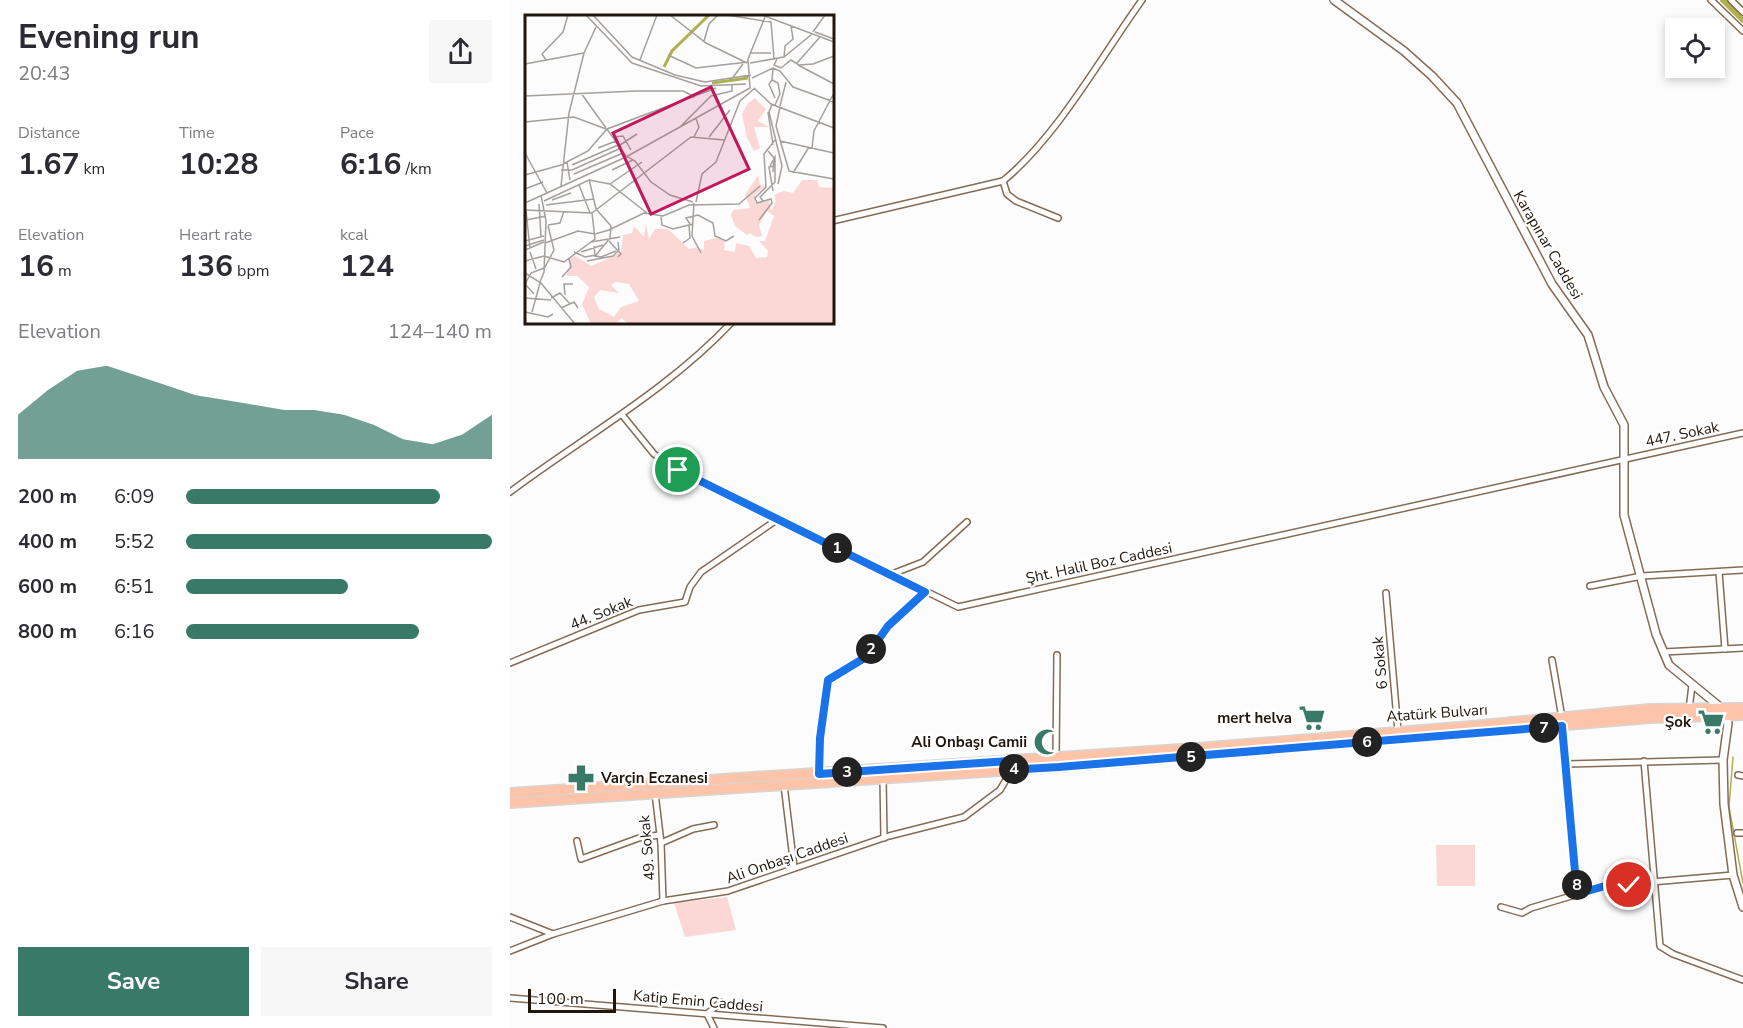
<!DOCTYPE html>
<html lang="en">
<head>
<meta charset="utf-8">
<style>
	:root { --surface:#fff; --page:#f7f7f7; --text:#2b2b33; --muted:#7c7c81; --accent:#387968 }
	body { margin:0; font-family:"Nunito Sans",sans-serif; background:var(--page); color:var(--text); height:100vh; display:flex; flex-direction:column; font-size:22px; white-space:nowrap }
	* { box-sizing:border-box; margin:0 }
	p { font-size:20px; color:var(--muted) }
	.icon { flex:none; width:33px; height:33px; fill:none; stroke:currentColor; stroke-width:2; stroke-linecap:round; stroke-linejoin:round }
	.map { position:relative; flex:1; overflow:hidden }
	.details { display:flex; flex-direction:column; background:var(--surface); width:510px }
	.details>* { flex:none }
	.buttons { position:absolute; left:1155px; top:18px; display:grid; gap:12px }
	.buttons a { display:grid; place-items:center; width:60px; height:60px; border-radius:0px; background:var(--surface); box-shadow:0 3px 9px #0003; font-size:30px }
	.scale { position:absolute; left:18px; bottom:15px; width:88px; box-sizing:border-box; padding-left:6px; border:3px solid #20160c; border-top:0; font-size:16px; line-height:21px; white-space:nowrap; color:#20160c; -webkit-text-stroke:4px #fff; paint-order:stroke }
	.pin { position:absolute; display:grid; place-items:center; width:51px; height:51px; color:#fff; margin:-26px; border:3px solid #fff; border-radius:50%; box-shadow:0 2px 6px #0007 }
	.km { position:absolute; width:30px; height:30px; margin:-15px; border-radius:50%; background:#222; color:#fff; font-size:16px; line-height:30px; text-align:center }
	.round { display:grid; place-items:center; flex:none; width:63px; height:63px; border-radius:0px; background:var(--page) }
	.summary { display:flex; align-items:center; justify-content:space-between; height:102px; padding:0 18px }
	h1 { font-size:33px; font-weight:700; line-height:45px }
	.figures { display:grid; grid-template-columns:repeat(3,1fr); gap:9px; height:102px; padding:6px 18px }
	.figures div { display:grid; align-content:center }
	.figures b { font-size:30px; font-weight:700 }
	.figures small { font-size:16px; font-weight:400 }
	.figures p { font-size:16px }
	.chart { height:168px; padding:12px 18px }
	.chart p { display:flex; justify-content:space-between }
	.chart svg { width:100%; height:108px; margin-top:6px; fill:var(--accent); opacity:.7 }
	.button { display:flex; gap:12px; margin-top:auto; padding:12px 18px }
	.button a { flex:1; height:69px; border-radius:0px; background:var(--accent); color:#fff; font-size:24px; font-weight:700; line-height:69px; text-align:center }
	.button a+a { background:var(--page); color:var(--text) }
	ul { padding:0 18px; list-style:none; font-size:20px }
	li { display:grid; grid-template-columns:96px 72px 1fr; align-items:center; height:45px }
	li i { height:15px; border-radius:8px; background:var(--accent) }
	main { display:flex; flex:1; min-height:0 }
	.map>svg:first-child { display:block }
</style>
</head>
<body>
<main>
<section class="details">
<div class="summary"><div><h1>Evening run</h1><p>20:43</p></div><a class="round"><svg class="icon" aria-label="share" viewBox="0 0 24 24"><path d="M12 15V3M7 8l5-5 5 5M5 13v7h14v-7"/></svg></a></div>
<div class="figures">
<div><p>Distance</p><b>1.67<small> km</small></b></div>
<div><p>Time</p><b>10:28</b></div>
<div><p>Pace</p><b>6:16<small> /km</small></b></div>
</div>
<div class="figures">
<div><p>Elevation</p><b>16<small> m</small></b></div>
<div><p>Heart rate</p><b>136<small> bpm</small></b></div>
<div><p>kcal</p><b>124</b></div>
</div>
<div class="chart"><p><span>Elevation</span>124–140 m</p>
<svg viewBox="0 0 160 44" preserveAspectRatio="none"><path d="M0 44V26L10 16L20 8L30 6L40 10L50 14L60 18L70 20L80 22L90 24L100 24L110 26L120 30L130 36L140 38L150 34L160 26V44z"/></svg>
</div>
<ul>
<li><b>200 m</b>6:09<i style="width:83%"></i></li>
<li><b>400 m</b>5:52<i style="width:100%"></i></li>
<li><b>600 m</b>6:51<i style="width:53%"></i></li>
<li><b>800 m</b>6:16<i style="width:76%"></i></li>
</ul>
<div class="button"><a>Save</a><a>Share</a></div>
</section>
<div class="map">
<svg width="1233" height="1028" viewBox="0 0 1233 1028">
	<rect width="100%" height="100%" fill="#fcfcfc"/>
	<g fill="#fbd8d5">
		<polygon points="926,845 965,845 965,886 927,886"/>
		<polygon points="217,897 226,930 175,937 164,903"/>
	</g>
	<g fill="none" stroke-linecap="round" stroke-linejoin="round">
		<polyline stroke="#afb150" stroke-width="1.5" points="1223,757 1219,807 1233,883"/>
		<polyline stroke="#afb150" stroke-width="6" points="1213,0 1233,20"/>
		<g stroke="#846b53" stroke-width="8">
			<g id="minor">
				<polyline points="1201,0 1233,31"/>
				<polyline points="1221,0 1233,12"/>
				<polyline points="493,181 497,194 506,201 548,218"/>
				<path d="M 322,221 L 493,181 C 547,137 591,57 632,0"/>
				<polyline points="113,416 144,454 168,470 448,607 1233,433"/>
				<path d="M 0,492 C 75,436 157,391 222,322"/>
				<polyline points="1209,572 1215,649"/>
				<polyline points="382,574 413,562 457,522"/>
				<polyline points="1080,586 1132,576 1233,570"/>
				<polyline points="876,593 888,731"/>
				<polyline points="1153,652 1233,648"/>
				<polyline points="1042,660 1052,718"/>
				<polyline points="0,663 129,610 175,602 180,587 191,572 268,519"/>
				<polyline points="1179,710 1182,685"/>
				<polyline points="1052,726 1067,894"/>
				<polyline points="546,758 547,655"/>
				<polyline points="1134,761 1150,946 1163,954 1233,980"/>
				<polyline points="1057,764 1213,760"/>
				<polyline points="309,773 310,738 318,680 356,657 377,625 415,592"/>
				<polyline points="1228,775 1233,776"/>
				<polyline points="373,778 374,838"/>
				<polyline points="274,785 284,867"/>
				<polyline points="145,793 151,843 153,901"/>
				<polyline points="1227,833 1233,833"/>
				<polyline points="67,841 71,859 129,838 149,835"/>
				<polyline points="151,843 183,829 204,825"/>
				<polyline points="991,907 1012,913 1021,908 1095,886 1223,875"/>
				<polyline points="0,917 43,934 153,901 218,891 379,836 454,817 490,790 497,778 499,761"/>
				<polyline points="0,951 43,934"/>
				<polyline points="0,998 373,1028"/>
				<polyline points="204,1028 197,1014 211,1002"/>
			</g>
		</g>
		<g stroke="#846b53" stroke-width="10">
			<polyline id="tertiary" points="824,0 894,51 922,76 947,103 1042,284 1078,335 1094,387 1114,425 1114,515 1146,634 1159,665 1210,707 1218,723 1213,760 1214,804 1223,875 1233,907"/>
		</g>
		<g stroke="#d7d5d3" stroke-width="12">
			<g id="primary">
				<polyline points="0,793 687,748 962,726 1140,709 1233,708"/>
				<polyline points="0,803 549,767 1140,718 1233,715"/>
			</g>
		</g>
		<use href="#minor" stroke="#fff" stroke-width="5"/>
		<use href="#tertiary" stroke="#fff" stroke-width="7"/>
		<use href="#primary" stroke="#fdc4aa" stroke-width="9"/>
	</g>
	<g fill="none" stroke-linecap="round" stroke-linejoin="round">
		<g stroke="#fff" stroke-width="12">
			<polyline id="route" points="168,470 415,592 378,626 356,657 318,680 310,738 309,774 499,761 498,770 549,767 1052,726 1067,894 1095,886 1119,885"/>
		</g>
		<use href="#route" stroke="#1a73e8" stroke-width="8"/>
	</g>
	<defs>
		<g id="supermarket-bare" transform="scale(2.07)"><path d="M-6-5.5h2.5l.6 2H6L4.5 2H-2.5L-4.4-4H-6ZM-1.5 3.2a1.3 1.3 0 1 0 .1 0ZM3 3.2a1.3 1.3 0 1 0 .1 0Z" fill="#387968" stroke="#fff" stroke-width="2.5" paint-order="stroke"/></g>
		<g id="mosque-bare" transform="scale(2.07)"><path d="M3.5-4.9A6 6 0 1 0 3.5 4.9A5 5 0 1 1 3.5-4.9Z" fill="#387968" stroke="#fff" stroke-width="2.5" paint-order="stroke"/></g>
		<g id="pharmacy-bare" transform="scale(2.07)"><path d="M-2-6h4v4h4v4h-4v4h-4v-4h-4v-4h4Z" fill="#387968" stroke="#fff" stroke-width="2.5" paint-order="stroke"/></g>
	</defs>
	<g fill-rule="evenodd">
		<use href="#supermarket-bare" x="802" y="718"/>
		<use href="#supermarket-bare" x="1201" y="722"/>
		<use href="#mosque-bare" x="537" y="742"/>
		<use href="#pharmacy-bare" x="71" y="778"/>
	</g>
	<g text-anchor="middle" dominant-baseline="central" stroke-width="4.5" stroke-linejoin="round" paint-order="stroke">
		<g font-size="15" fill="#20160c" stroke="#fff">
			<text transform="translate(1038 245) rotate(60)">Karapınar Caddesi</text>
			<text transform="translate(1172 434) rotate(-12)">447. Sokak</text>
			<text transform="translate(589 563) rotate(-12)">Şht. Halil Boz Caddesi</text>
			<text transform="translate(91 613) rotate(-22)">44. Sokak</text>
			<text transform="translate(870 663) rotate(-95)">6 Sokak</text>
			<text transform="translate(927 713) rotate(-4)">Atatürk Bulvarı</text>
			<text transform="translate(137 848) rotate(-95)">49. Sokak</text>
			<text transform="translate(277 858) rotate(-19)">Ali Onbaşı Caddesi</text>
			<text transform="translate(188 1001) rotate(5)">Katip Emin Caddesi</text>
		</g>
		<g font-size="15" font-weight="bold" fill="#20160c" stroke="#fff" text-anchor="end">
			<text x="782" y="718">mert helva</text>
			<text x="1181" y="722">Şok</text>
			<text x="517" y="742">Ali Onbaşı Camii</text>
			<text x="91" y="778" text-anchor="start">Varçin Eczanesi</text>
		</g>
	</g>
	<g transform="translate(15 15)">
		<rect width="309" height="309" fill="#fcfcfc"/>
		<path d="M 230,83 L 241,94 L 233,106 L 244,112 L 229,112 L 235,133 L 229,136 L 222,123 L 217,99 L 222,89 ZM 233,160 L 235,170 L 240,171 L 230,180 L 230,188 L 244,185 L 246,196 L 251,186 L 249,180 L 259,176 L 268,178 L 277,165 L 292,165 L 294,172 L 309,173 L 309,309 L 104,309 L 96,303 L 92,309 L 66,309 L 57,289 L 64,272 L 52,261 L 42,261 L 46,242 L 51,241 L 66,251 L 78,246 L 96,237 L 98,220 L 107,218 L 109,211 L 119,222 L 121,208 L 124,224 L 130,214 L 143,214 L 164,234 L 172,232 L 179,235 L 179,226 L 192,223 L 200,226 L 199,235 L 210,237 L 211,228 L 224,231 L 231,243 L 242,242 L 243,236 L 234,226 L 240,226 L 249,201 L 242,196 L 234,210 L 237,221 L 231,222 L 225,218 L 222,220 L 210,211 L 206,200 L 208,195 L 225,193 L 220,180 ZM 90,267 L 104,269 L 114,286 L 96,292 L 89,302 L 74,294 L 69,282 L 75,275 L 94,278 L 86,270 Z" fill="#fbd8d5" fill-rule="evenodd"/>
		<path fill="none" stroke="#afb150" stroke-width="3" d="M 139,52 L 147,36 L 184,0M 187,68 L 223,63"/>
		<path fill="none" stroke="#a4a09c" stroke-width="1.5" d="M 61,0 L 107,48 L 176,71 L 221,69M 68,0 L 107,42 L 150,60 L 180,67 L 226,60M 145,0 L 181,28 L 222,48M 202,0 L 246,7 L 249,44M 237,0 L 309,27M 288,17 L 300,0M 290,17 L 309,24M 179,26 L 184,9 L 193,0M 226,38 L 246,38M 143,40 L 171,53 L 223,47M 259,42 L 260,31 L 268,24 L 266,11M 252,44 L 249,50 L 256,53 L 266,45 L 274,50 L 288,49 L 309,41M 21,45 L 17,39 L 38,17 L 43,0M 115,45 L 132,0M 225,48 L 259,42 L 287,19M 272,48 L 295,22M 0,49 L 59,38M 273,50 L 309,69M 248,53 L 255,56 L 268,72 L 309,87M 248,53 L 247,65 L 253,68 L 255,79 L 250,90M 227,63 L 248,53M 206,65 L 218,49M 247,65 L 244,69 L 250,83M 229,73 L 246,89 L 309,113M 56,78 L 81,113M 0,81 L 111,76 L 158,76 L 170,82M 247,89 L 244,97 L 257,151 L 253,169M 255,91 L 261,67M 255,92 L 251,111 L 264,156 L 309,164M 243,97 L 248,130M 0,107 L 49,102 L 81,114M 156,111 L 186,81 L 207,76 L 207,70M 82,114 L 101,141 L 110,146 L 126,167 L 145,180 L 168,187M 89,122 L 98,121 L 106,135M 169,122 L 174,112 L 171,104M 184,122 L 205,95M 255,126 L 309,138M 95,130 L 112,119M 73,133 L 91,126M 287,133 L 289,116 L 309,78M 243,136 L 249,143 L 248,157M 0,138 L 22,178M 42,147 L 45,165M 47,150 L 93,130M 36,155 L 47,155 L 96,133M 87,155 L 108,145M 268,158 L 284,132M 49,159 L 98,138M 0,160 L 36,150 L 63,136 L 82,114 L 191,73M 64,164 L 71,194M 85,169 L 117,147M 54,170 L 65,198M 36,171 L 44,98 L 59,38 L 71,12M 0,174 L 18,167M 248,176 L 244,152 L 249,151M 27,185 L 46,178M 19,186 L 64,165 L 85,169 L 122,198M 238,186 L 235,182 L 250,167 L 250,142 L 245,151M 171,187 L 177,159 L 191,147 L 215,86 L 230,73M 0,188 L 101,142 L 225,73 L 223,44 L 240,2M 169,188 L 167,221 L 176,238M 14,189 L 16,221M 214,189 L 235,171M 21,190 L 69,184M 0,195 L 67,198M 1,195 L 5,234M 67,198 L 166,122 L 199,125M 136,201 L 137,210 L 148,214 L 168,209M 1,205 L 21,201M 234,205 L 247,188 L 246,184 L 232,188 L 230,183 L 241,172 L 239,139 L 250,125M 165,209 L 161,203 L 173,200 L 188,208 L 190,221 L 201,226 L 209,221M 23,210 L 35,208 L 39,196M 0,226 L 19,221M 84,226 L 96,239 L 93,242M 66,227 L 95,222M 20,228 L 53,216 L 70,219 L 84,215 L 119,198 L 138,201 L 164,190 L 215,189M 158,228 L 165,223 L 164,210M 0,231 L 19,225M 69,231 L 70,241 L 76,242 L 91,236M 0,235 L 19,227M 5,237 L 11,254M 49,237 L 60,242 L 71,240 L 85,223 L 86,211 L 72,195M 56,237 L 78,230M 19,241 L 39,247 L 70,224 L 67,198M 0,246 L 19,241M 62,246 L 88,241 L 94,235 L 93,227M 19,254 L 29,235 L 23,211M 0,258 L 16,268 L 50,309M 37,262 L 46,252 L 44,244M 15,267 L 19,257 L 21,206 L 16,180M 9,279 L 0,269 L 6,258 L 19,253M 40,280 L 39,269 L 48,269M 0,283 L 26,285M 26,283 L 35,278 L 45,289M 36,293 L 49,287 L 53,293M 0,297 L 23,302 L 28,299M 7,297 L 15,268"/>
		<path fill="#c2185b" fill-opacity="0.15" stroke="#c2185b" stroke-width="3" d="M 186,72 L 224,154 L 126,199 L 88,118 Z"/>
		<rect width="309" height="309" fill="none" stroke="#20160c" stroke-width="3"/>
	</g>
</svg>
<div class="buttons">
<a><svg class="icon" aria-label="locate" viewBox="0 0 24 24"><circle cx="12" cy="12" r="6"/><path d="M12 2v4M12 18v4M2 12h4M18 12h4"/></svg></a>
</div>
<div class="scale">100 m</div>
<div class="pin" style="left:168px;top:470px;background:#1e9e55"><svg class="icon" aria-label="arrive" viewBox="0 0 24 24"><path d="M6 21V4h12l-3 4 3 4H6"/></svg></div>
<div class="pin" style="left:1119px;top:885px;background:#d93025"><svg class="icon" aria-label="check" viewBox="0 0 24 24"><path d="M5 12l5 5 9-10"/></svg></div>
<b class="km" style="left:327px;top:548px">1</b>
<b class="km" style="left:361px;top:649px">2</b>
<b class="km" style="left:337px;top:772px">3</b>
<b class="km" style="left:504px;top:769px">4</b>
<b class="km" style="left:681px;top:757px">5</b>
<b class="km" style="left:857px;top:742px">6</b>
<b class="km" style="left:1034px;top:728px">7</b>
<b class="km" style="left:1067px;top:885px">8</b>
</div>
</main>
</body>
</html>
